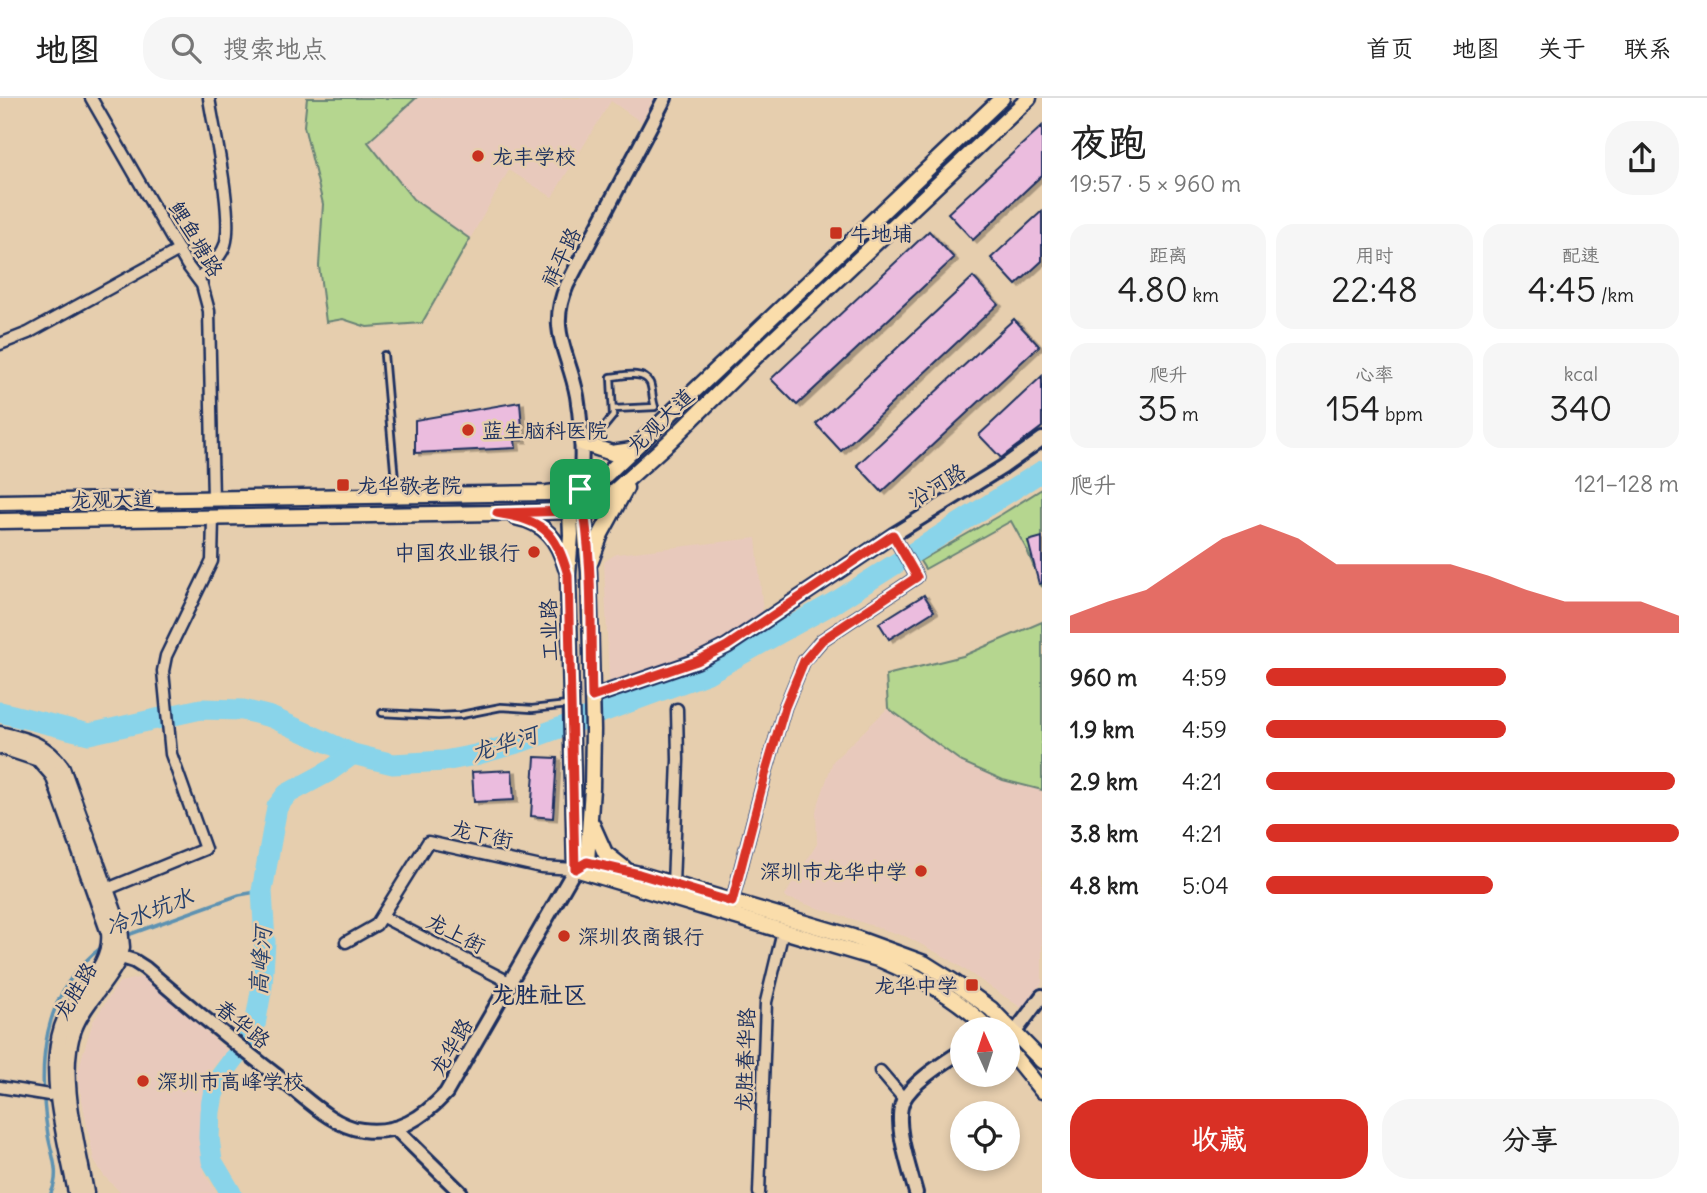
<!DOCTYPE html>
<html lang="zh">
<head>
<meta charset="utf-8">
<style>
	:root { --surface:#fff; --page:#f6f6f6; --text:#222; --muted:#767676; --line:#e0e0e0; --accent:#d93025 }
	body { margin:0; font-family:Delius,"LXGW WenKai TC",sans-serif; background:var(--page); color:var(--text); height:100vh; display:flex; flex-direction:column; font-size:26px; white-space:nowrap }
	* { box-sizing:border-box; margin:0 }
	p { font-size:23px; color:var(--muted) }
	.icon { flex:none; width:38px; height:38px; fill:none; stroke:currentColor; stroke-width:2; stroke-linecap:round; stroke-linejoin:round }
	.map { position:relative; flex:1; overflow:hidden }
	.drawer { display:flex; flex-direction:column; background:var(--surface); width:665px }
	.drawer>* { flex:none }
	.needle { width:46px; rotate:357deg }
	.fabs { position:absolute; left:950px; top:919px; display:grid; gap:14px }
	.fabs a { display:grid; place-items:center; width:70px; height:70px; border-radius:50%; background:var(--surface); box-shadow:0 4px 10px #0003; font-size:35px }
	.pin { position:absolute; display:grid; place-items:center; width:60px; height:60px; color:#fff; margin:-30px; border-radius:14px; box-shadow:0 4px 10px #0006 }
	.round { display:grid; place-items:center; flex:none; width:74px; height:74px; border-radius:28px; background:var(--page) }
	.head { display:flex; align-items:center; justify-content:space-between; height:119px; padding:0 28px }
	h1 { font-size:38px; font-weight:600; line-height:52px }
	.metrics { display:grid; grid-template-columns:repeat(3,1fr); gap:10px; height:119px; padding:7px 28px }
	.metrics div { display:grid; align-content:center; border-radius:18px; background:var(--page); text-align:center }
	.metrics b { font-size:35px; font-weight:600 }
	.metrics small { font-size:19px; font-weight:400 }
	.metrics p { font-size:19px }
	.chart { height:196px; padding:14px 28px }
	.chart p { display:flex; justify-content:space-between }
	.chart svg { width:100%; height:126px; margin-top:7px; fill:var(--accent); opacity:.7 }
	.action { display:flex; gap:14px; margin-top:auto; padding:14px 28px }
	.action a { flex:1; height:80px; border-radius:28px; background:var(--accent); color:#fff; font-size:28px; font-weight:600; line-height:80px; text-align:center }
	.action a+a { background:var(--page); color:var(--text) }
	ul { padding:0 28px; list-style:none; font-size:23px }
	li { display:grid; grid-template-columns:112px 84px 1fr; align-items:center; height:52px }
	li i { height:18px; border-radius:9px; background:var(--accent) }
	header { display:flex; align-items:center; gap:42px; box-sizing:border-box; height:98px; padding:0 35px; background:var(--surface); border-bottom:2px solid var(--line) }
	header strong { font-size:33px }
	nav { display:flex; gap:38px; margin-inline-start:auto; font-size:24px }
	.search { width:490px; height:63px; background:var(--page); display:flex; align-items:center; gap:18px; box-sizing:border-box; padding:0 24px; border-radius:28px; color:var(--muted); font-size:26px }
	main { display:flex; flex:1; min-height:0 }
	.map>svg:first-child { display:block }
</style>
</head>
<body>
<header>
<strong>地图</strong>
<div class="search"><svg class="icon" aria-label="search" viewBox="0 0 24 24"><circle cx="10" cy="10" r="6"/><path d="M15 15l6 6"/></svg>搜索地点</div>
<nav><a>首页</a><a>地图</a><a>关于</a><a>联系</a></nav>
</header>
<main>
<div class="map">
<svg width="1042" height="1095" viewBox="0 0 1042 1095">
	<defs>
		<filter id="shadow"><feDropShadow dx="4" dy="2.5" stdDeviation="0" flood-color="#0004"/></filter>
	</defs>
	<rect width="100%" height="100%" fill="#e6ceae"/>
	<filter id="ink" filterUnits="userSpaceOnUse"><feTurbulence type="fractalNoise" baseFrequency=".0143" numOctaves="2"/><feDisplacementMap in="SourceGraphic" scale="14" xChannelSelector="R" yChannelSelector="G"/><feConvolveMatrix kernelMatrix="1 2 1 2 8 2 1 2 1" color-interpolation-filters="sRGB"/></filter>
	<g filter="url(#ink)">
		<g fill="#e8c9bc">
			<polygon points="416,0 654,0 641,24 611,3 552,99 509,72 470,141 413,101 368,44"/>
			<polygon points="756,440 763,515 703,552 609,585 604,464 616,456"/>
			<polygon points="888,610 962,664 1003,682 1042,692 1042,885 1023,911 949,861 907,839 784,799 817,746 816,713 833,663"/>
			<polygon points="143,879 227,952 209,974 204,1007 202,1041 205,1076 217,1095 121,1095 104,1078 94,1063 80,992 78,974 83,955 93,923 119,884"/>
		</g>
		<g fill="#b5d68f" stroke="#688276" stroke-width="2">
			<polygon points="307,0 416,0 368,44 413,101 470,141 422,225 367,229 343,221 326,224 319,168 323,106 304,28"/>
			<polygon points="1042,391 1042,489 1027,452 1011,423 925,471 920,463 1002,416"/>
			<polygon points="1042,524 1042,692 1003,682 962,664 888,610 886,577 963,558"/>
		</g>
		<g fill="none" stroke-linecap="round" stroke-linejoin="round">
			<g stroke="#5d92b2" stroke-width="3.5">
				<polyline points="125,838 239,797 262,793"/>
				<path d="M 51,1095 C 61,1075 51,1056 48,1037 C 37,967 41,894 102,849"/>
			</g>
			<g stroke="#89d4ea" stroke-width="21">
				<polyline points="0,614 89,636 201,611 243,612 271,619 353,656 393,666 444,663 475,657 521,644 706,576 837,503 1042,373"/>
				<polyline points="231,1095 212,1063 209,1040 210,1014 213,997 221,978 248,942 255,927 262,888 265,844 262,793 277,709 287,696 328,674 353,656"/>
			</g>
		</g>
		<g fill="#ebbcde" stroke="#1b2f5e" stroke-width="2" filter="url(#shadow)">
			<polygon points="1042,28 1042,77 973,142 948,115"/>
			<polygon points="1042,113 1042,163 1016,187 991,160"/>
			<polygon points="929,133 954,160 797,307 771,281"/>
			<polygon points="973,179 998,206 841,353 816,326"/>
			<polygon points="1014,221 1039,248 882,394 857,367"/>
			<polygon points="1042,278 1042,329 1001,360 979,337"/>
			<polygon points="520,304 523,342 515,342 516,350 415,355 415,322"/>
			<polygon points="1042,439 1042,485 1039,486 1028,443"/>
			<polygon points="924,497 934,513 889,541 879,525"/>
			<polygon points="535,659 557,660 553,720 531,718"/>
			<polygon points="512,672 514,702 474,704 472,674"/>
		</g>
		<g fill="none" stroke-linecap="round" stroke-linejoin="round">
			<g stroke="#1b2f5e" stroke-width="10">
				<g id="service">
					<polyline points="384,257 396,394"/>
					<path d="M 586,342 L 604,329 L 613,318 L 611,279 C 622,278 644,272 650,285 C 653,293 652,301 655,309 L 614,311"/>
					<polyline points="382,615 438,618 461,617 501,609 532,611 568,607"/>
				</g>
			</g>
			<g stroke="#1b2f5e" stroke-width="15">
				<g id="minor">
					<polyline points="91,0 187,167 202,187 209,213 213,402"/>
					<path d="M 198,181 C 207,171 221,160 225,147 C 234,119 214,32 209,0"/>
					<polyline points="0,246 28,235 179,152"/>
					<polyline points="673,786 678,662 677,611"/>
					<polyline points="100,794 205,751 171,656 163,573 166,558 212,463 213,420"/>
					<polyline points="732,804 765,677 785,609 804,563 822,542 917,479 893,437"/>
					<polyline points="383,819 511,885"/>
					<polyline points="346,844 376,827 428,744 541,769 575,771"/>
					<polyline points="880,973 904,1001"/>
					<polyline points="0,989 49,997"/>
					<polyline points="759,1095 766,904 783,833"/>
				</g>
			</g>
			<g stroke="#1b2f5e" stroke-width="18">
				<g id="tertiary">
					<path d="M 580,391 C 583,360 582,329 577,298 C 569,254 547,233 567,187 L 665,0"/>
					<polyline points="592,599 697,563 727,548 893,437 1003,369 1042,341"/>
					<path d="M 112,856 L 134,863 L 145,870 C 191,910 238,948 286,985 C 308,1002 333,1028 362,1032 C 397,1037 423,1020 446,995 L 575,771 L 582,767"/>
					<polyline points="1008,937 1015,934 1042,898"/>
					<polyline points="395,1030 461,1095"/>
					<path d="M 916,1095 C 910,1072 893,1025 903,1003 C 912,984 945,964 962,953"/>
				</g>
			</g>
			<g stroke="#1b2f5e" stroke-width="19">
				<g id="secondary">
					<path d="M 0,636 C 26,642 47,647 62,670 L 120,830 L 122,849 L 120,858 C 109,884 84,904 74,931 C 57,976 78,1048 86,1095"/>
					<path d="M 0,648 L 39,661 L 53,677 L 109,835 C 113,871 73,896 62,929 C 46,978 67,1046 76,1095"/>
				</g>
			</g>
			<g stroke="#1b2f5e" stroke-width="19">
				<g id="primary">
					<polyline points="582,345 612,355 632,352"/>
					<polyline points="583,402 589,474 593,632 592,690 587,764 639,776 853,839 924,865 951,882 991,911 1042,963"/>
					<polyline points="0,404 547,395 580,391 606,377 1002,0"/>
					<path d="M 574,405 L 570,413 L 571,437 L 568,477 L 575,771 L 881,862 C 921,879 958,900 989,931"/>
					<path d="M 515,419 C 545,425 558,441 566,470"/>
					<polyline points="0,423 497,415 570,413 592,407 609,398 669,344 754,260 1029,0"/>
					<polyline points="591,463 601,436 626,390"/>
					<polyline points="592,726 605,755 624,770"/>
					<polyline points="1008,951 1042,993"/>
				</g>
			</g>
			<use href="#service" stroke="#e6ceae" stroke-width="4.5"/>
			<use href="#minor" stroke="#e6ceae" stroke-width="10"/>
			<use href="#tertiary" stroke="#e6ceae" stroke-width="12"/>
			<use href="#secondary" stroke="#e6ceae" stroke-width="14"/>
			<use href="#primary" stroke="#faddab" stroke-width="14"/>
		</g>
	</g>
	<g fill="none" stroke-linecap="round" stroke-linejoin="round" filter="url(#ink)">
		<g stroke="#fff" stroke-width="14">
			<path id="route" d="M 580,391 C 594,457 590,532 592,599 L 697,563 L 727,548 L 893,437 L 917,479 L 822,542 L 804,563 L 785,609 L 765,677 L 732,804 L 639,776 L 587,764 L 575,771 L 568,477 C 555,432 543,423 497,415 L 570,413 Z"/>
		</g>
		<use href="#route" stroke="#d93025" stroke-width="9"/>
	</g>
	<g fill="#c8321e" stroke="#e6ceae" stroke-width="2.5">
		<circle cx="478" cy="58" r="7"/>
		<rect x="829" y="128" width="14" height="14" rx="3.5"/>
		<circle cx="468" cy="332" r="7"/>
		<rect x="336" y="380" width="14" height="14" rx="3.5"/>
		<circle cx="534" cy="454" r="7"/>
		<circle cx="921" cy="773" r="7"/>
		<circle cx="564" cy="838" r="7"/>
		<rect x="965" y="880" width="14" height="14" rx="3.5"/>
		<circle cx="143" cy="983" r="7"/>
	</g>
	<g text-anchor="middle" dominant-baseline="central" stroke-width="5" stroke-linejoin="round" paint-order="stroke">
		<g font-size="21" fill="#1b2f5e" stroke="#e6ceae" text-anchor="start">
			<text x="492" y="58">龙丰学校</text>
			<text x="850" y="135">牛地埔</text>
			<text x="482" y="332">蓝生脑科医院</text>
			<text x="357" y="387">龙华敬老院</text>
			<text x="520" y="454" text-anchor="end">中国农业银行</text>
			<text x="907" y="773" text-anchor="end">深圳市龙华中学</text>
			<text x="578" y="838">深圳农商银行</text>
			<text x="958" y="887" text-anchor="end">龙华中学</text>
			<text x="157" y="983">深圳市高峰学校</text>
		</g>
		<g font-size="21" fill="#1b2f5e" stroke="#e6ceae">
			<text transform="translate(196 141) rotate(59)">鲤鱼塘路</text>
			<text transform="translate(561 159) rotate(-64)">祥平路</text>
			<text transform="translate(660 323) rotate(-44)">龙观大道</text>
			<text transform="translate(937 387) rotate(-31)">沿河路</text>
			<text transform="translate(112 401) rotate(-1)">龙观大道</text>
			<text transform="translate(549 532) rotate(-92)">工业路</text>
			<text transform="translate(482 736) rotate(12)">龙下街</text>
			<text transform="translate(456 835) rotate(27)">龙上街</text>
			<text transform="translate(75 893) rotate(-59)">龙胜路</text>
			<text transform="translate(243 926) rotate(39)">春华路</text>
			<text transform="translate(451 949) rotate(-59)">龙华路</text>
			<text transform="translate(745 962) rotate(-88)">龙胜春华路</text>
		</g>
		<g font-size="23" font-style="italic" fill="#26406c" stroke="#e6ceae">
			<text transform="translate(504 645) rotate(-17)">龙华河</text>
			<text transform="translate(149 813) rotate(-21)">冷水坑水</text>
			<text transform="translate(260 863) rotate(-86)">高峰河</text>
		</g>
		<g font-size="24" font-weight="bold" fill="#1b2f5e" stroke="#e6ceae">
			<text x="539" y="896">龙胜社区</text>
		</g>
	</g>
</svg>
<div class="fabs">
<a><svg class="needle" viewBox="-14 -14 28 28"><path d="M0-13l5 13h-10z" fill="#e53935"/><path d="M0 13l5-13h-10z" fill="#767676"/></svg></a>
<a><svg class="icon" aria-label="locate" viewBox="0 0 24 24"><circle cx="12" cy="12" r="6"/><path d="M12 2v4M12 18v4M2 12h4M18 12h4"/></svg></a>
</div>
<div class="pin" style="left:580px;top:391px;background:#1e9e55"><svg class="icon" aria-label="arrive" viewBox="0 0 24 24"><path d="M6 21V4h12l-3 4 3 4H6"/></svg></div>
</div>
<section class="drawer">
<div class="head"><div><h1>夜跑</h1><p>19:57 · 5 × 960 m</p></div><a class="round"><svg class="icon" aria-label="share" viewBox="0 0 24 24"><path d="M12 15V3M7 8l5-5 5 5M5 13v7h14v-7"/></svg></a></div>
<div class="metrics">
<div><p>距离</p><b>4.80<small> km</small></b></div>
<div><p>用时</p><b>22:48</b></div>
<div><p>配速</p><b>4:45<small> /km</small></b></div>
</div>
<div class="metrics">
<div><p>爬升</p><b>35<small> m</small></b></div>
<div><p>心率</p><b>154<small> bpm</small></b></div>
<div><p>kcal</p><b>340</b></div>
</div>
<div class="chart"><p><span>爬升</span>121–128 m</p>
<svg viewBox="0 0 160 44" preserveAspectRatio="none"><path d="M0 44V38L10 33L20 29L30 20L40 11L50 6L60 11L70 20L80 20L90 20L100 20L110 24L120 29L130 33L140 33L150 33L160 38V44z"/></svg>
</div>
<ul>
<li><b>960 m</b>4:59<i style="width:58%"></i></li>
<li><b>1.9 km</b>4:59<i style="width:58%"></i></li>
<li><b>2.9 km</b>4:21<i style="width:99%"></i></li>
<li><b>3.8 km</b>4:21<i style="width:100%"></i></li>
<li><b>4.8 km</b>5:04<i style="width:55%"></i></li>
</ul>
<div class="action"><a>收藏</a><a>分享</a></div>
</section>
</main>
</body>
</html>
